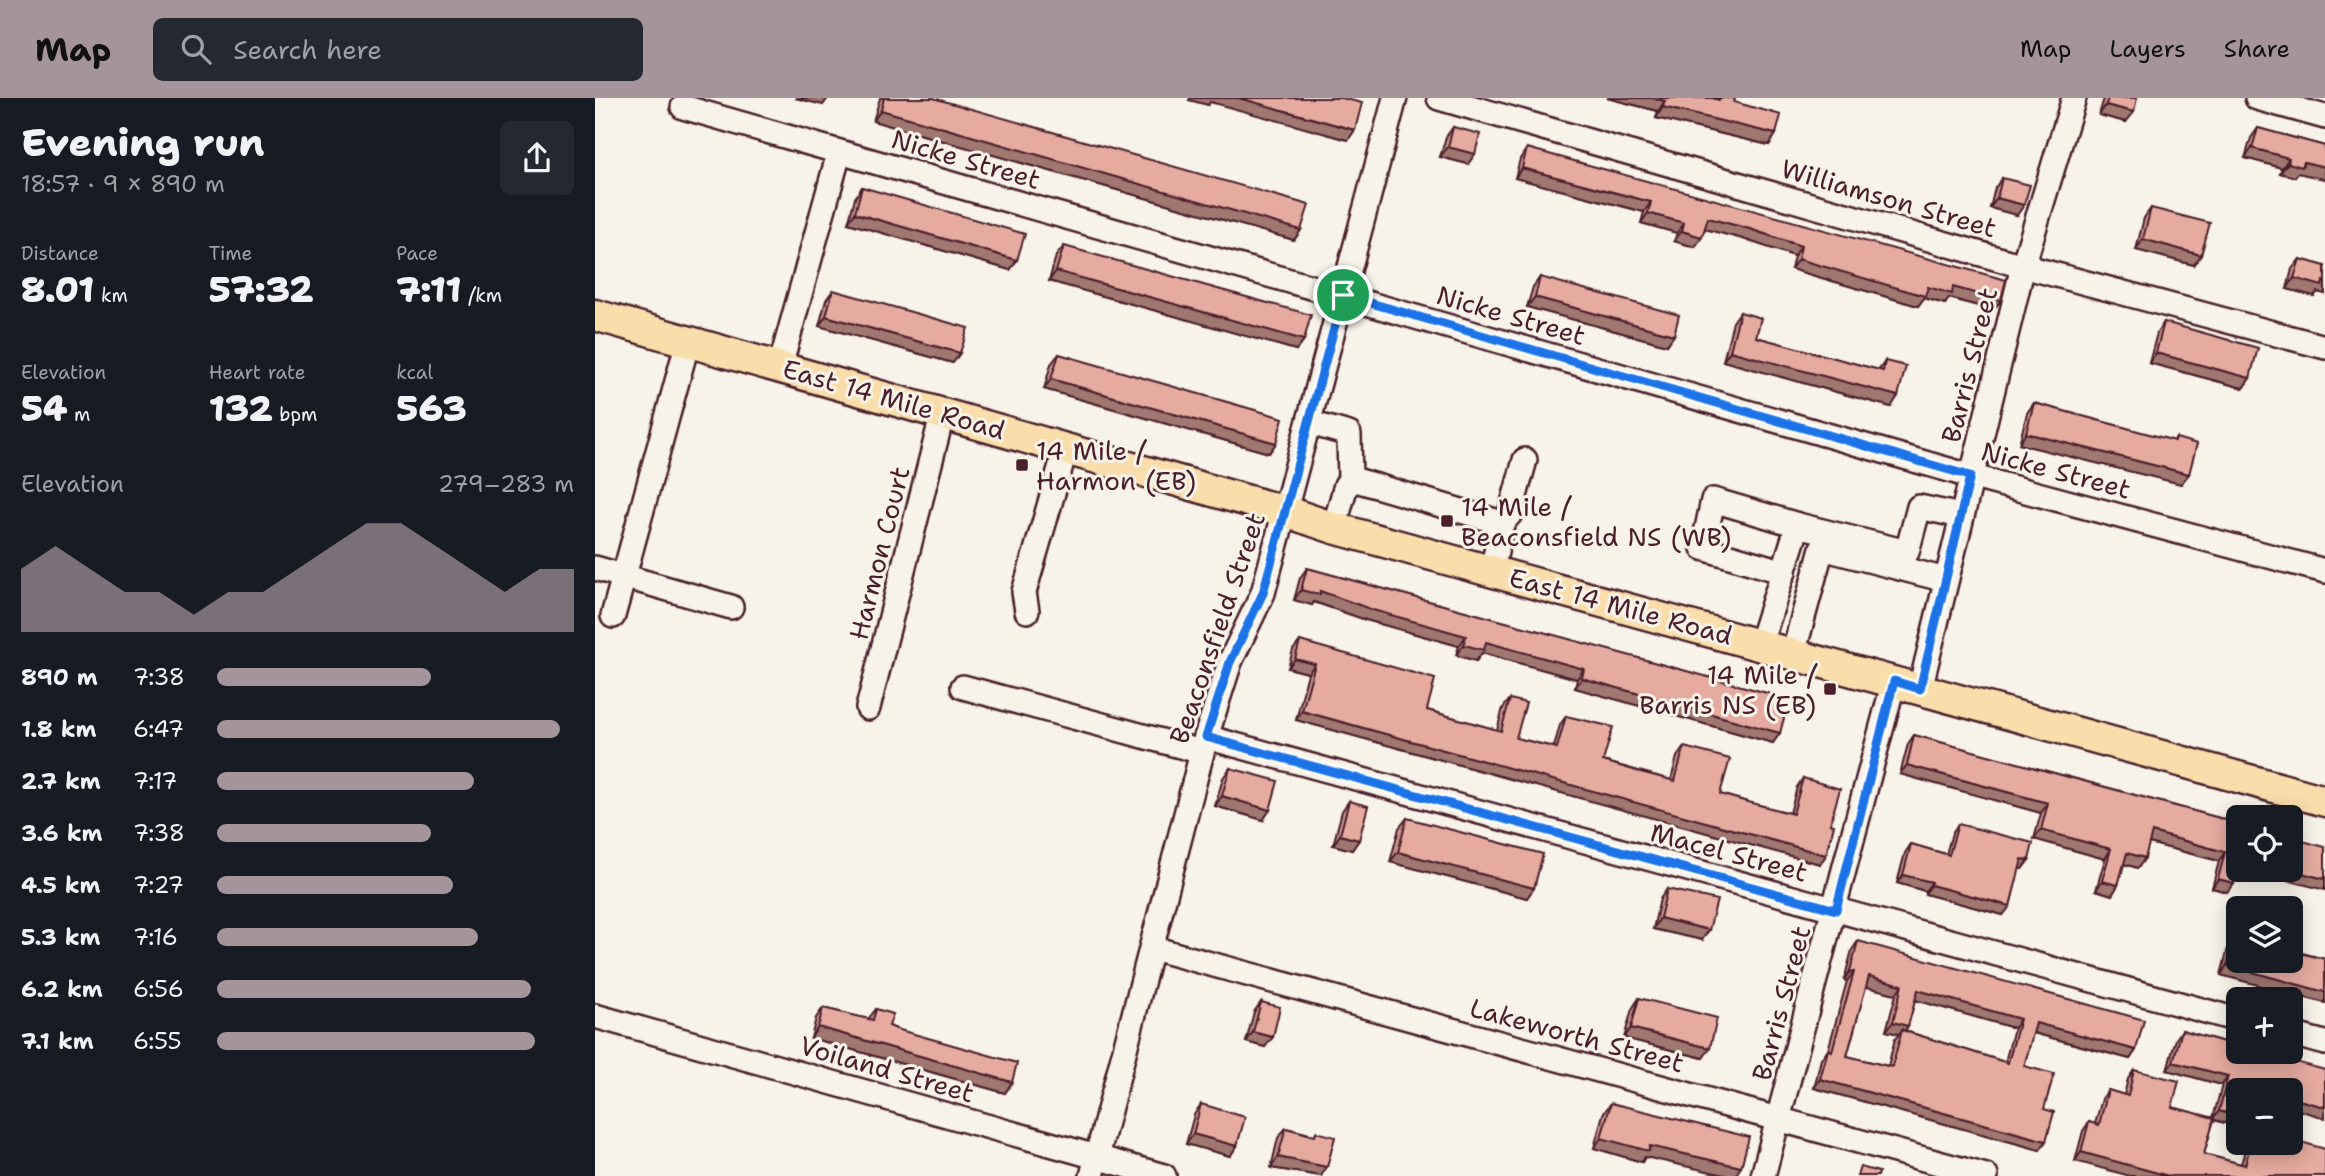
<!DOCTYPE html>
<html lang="en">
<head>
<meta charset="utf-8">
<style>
	:root { --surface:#171b24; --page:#242831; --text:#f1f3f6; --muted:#9ea1a6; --accent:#a6949b }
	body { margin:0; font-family:"Shantell Sans",sans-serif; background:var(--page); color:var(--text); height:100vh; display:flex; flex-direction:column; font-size:26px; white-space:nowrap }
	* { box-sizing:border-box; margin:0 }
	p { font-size:23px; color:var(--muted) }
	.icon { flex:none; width:38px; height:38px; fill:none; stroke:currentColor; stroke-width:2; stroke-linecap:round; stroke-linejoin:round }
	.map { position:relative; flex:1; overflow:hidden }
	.details { display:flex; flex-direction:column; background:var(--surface); width:595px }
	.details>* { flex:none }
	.fabs { position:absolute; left:1631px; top:707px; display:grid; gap:14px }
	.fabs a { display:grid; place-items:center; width:77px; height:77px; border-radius:10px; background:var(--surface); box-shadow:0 4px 18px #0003; font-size:35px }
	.pin { position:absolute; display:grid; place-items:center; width:60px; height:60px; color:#fff; margin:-30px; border:4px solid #fff; border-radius:50%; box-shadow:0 2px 7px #0007 }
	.round { display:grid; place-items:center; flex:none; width:74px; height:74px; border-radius:10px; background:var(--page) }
	.head { display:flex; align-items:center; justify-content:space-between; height:119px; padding:0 21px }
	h1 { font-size:38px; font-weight:800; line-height:52px }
	.figures { display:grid; grid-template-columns:repeat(3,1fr); gap:10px; height:119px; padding:7px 21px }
	.figures div { display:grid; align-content:center }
	.figures b { font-size:35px; font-weight:800 }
	.figures small { font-size:19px; font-weight:400 }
	.figures p { font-size:19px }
	.chart { height:196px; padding:14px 21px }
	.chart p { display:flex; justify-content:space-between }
	.chart svg { width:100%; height:126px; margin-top:7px; fill:var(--accent); opacity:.7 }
	ul { padding:0 21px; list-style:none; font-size:23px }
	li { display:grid; grid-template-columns:112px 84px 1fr; align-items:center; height:52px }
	li i { height:18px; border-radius:9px; background:var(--accent) }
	header { display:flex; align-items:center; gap:42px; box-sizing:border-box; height:98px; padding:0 35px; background:var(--accent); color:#111 }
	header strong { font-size:33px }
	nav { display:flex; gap:38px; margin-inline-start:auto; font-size:24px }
	.search { width:490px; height:63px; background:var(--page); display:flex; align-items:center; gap:18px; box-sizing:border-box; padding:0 24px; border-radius:10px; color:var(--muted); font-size:26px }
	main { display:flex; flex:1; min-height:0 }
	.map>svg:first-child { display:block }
</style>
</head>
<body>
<header>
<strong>Map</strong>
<div class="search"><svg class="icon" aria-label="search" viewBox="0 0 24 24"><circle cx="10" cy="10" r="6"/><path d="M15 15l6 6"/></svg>Search here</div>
<nav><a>Map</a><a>Layers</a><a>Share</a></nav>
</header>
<main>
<section class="details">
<div class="head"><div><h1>Evening run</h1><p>18:57 · 9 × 890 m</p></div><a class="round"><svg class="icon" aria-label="share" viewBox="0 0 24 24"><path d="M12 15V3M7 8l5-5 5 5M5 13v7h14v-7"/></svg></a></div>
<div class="figures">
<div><p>Distance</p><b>8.01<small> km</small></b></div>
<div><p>Time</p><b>57:32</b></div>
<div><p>Pace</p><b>7:11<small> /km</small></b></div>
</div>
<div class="figures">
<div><p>Elevation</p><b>54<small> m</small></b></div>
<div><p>Heart rate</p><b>132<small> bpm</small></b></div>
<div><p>kcal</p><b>563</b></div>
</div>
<div class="chart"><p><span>Elevation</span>279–283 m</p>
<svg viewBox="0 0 160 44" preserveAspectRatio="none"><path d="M0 44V22L10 14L20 22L30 30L40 30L50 38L60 30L70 30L80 22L90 14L100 6L110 6L120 14L130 22L140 30L150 22L160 22V44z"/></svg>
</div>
<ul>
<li><b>890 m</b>7:38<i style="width:60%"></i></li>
<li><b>1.8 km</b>6:47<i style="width:96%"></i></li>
<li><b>2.7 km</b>7:17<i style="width:72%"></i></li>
<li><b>3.6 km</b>7:38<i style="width:60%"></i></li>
<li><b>4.5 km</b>7:27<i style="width:66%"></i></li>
<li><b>5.3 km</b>7:16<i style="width:73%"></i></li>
<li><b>6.2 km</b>6:56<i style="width:88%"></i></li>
<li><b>7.1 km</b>6:55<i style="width:89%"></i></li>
</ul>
</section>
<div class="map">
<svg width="1730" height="1078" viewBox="0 0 1730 1078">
	<rect width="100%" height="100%" fill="#f7f3e8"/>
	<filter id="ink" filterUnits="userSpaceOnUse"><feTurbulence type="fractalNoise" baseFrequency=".0143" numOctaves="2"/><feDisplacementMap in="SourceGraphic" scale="14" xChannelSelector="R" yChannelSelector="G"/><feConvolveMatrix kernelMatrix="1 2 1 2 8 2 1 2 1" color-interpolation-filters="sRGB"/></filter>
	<g filter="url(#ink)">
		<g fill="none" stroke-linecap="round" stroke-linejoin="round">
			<g stroke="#4a1f2b" stroke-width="28">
				<g id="minor">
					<polyline points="844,0 1428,168 1730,249"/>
					<polyline points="1662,0 1730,19"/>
					<polyline points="88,9 1375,378 1730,473"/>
					<polyline points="185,269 244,55"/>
					<polyline points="715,325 754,336 755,383"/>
					<polyline points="907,425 915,416 930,362"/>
					<polyline points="739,430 751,387 761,382 907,425 897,473"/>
					<polyline points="0,470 136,509"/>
					<polyline points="1189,474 1108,450 1118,402 1203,427"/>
					<polyline points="432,513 429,494 471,350"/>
					<polyline points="18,518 93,243"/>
					<polyline points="1165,547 1203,427 1312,454 1324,409 1366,418"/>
					<polyline points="1198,556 1227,450 1351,482"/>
					<polyline points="368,589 607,654"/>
					<polyline points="1325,591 1428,168 1479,0"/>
					<polyline points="273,610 348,314"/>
					<polyline points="611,639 1643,922"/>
					<polyline points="557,850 1391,1078"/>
					<polyline points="0,918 569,1078"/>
					<polyline points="1696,936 1730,945"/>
					<polyline points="497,1078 611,639 635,564 668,495 800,0"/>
					<polyline points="1168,1078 1299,583"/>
				</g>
			</g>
			<g stroke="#4a1f2b" stroke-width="35">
				<polyline id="major" points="0,217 692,414 739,430 1730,703"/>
			</g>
			<use href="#minor" stroke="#f7f3e8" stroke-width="23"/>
			<use href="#major" stroke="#f9deab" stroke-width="30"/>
		</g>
		<g fill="#c59389" stroke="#4a1f2b" stroke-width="2" fill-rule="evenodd">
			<polygon points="285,0 338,0 706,132 699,142 278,23"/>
			<polygon points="1012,0 1140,0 1139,4 1181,36 1174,47 1061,20 1063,13"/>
			<polygon points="1509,0 1542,0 1531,24 1504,17"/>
			<polygon points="858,29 873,66 845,59 851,39"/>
			<polygon points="1663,30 1730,48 1730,81 1703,75 1700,79 1685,75 1687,70 1650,60 1656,40"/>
			<polygon points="932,50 1406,202 1398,212 1354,200 1350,206 1329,200 1323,208 1196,171 1199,158 1148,141 1110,131 1100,149 1079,143 1082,135 1046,125 1049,114 920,80 925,61"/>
			<polygon points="1407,80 1422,117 1395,110 1400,90"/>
			<polygon points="267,89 422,162 415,172 253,125 260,100"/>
			<polygon points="1556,110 1606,157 1599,167 1541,152 1549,120"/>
			<polygon points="469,148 709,242 701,252 454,183 461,158"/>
			<polygon points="1705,161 1730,168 1730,196 1723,194 1719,198 1692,191 1697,171"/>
			<polygon points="945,179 1079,237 1072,247 932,209 938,189"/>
			<polygon points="238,192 358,265 224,228 231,202"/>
			<polygon points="1145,214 1161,239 1284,272 1290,263 1296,309 1128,263 1138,224"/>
			<polygon points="1569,224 1655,280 1648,290 1554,265 1562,235"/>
			<polygon points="464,256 681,345 674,355 449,291 456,266"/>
			<polygon points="1439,305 1579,343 1581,340 1586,386 1424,346 1432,315"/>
			<polygon points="712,470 1194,601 1178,645 980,590 982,581 887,555 881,563 861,557 864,548 771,522 719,504 717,507 699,502 705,480"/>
			<polygon points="705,543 832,612 902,632 908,610 915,601 921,640 959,649 965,627 971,618 1008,663 1076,682 1082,659 1089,649 1125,696 1149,703 1195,715 1202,689 1208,680 1235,726 1231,757 1225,766 701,622 713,575 693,570 698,552"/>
			<polygon points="1319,637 1643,725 1632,794 1617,790 1624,763 1554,745 1543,770 1529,766 1523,787 1517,797 1501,792 1510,761 1439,741 1446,715 1305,676 1313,646"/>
			<polygon points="635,670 668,722 620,708 628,680"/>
			<polygon points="754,703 757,752 738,747 747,713"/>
			<polygon points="812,720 932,800 795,764 804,730"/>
			<polygon points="1363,726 1434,762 1427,771 1424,771 1415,808 1408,817 1330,796 1330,793 1302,785 1310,755 1316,746 1351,756 1357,735"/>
			<polygon points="1072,791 1107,842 1058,831 1065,801"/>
			<polygon points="1640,837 1730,861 1730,905 1626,877 1634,846"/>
			<path d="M 1263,843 L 1541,952 L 1535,961 L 1438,935 L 1429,968 L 1449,1011 L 1445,1052 L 1219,990 L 1226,961 L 1233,952 L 1252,883 L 1249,882 L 1257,852 ZM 1271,888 L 1301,896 L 1291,933 L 1304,936 L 1300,941 L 1293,968 L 1252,958 ZM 1320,902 L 1419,930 L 1410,964 L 1310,933 L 1313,928 Z"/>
			<polygon points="1044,900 1108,960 1029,940 1037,911"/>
			<polygon points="666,904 670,949 651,944 659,914"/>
			<polygon points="228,910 273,921 281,911 294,928 417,984 410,995 216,940 221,920"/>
			<polygon points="1587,932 1643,948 1643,1029 1619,1022 1609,1056 1646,1066 1652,1045 1696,1045 1730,1078 1480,1063 1488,1033 1494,1024 1500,1026 1507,1001 1513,992 1529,997 1533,981 1539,972 1577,1009 1618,1020 1627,987 1572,972 1581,941"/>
			<polygon points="1016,1005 1050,1059 1047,1064 999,1050 1008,1016"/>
			<polygon points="606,1006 642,1048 635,1058 591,1046 599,1017"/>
			<polygon points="691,1030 719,1037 721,1034 726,1078 676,1070 683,1040"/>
		</g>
		<g fill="#a0786f" stroke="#4a1f2b" stroke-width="2">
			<polygon points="200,0 233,0 228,7"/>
			<polygon points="595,0 644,0 760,32 753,42 615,4 613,7 594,2"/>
			<polygon points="1012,0 1058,0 1070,3 1063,13"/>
			<polygon points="1511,7 1539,14 1531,24 1504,17"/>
			<polygon points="1068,9 1181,36 1174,47 1061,20"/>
			<polygon points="286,12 706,132 699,142 278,23"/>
			<polygon points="853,49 880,56 873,66 845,59"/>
			<polygon points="1657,50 1694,60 1687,70 1650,60"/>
			<polygon points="1709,64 1730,69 1730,81 1703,75 1700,79 1685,75 1693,65"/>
			<polygon points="927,70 1056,104 1049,114 920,80"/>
			<polygon points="1402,100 1429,107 1422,117 1395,110"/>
			<polygon points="260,115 422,162 415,172 253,125"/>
			<polygon points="1053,115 1089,125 1082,135 1046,125"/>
			<polygon points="1113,120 1155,131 1206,148 1199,158 1148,141 1106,130"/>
			<polygon points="1087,133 1107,139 1100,149 1079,143"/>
			<polygon points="1548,141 1606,157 1599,167 1541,152"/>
			<polygon points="1203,161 1333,189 1358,189 1406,202 1398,212 1354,200 1350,206 1329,200 1323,208 1196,171"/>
			<polygon points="461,173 709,242 701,252 454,183"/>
			<polygon points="1699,180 1730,184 1730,196 1722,194 1719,198 1692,191"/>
			<polygon points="940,199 1079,237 1072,247 932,209"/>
			<polygon points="231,218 365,255 358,265 224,228"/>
			<polygon points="1135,253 1303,298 1296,309 1128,263"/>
			<polygon points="1561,255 1655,280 1648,290 1554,265"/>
			<polygon points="456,281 681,345 674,355 449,291"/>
			<polygon points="1431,335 1594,376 1586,386 1424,346"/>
			<polygon points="706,492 725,493 871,538 864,548 771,522 719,504 717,507 699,502"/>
			<polygon points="891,544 989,571 982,581 887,555 881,563 861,557 869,547"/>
			<polygon points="700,561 720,566 713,575 693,570"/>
			<polygon points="987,580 1185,635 1178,645 980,590"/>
			<polygon points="707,613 1231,757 1225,766 701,622"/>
			<polygon points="1312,667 1453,705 1446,715 1305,676"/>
			<polygon points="627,698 675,712 668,722 620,708"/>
			<polygon points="1446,732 1516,751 1510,761 1439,741"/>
			<polygon points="1557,734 1630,754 1624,763 1550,744"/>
			<polygon points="745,737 764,742 757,752 738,747"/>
			<polygon points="803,754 939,790 932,800 795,764"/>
			<polygon points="1532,755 1550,760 1543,770 1525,765"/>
			<polygon points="1427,761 1434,762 1427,771 1421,770"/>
			<polygon points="1653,772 1695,772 1730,781 1730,792"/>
			<polygon points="1308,777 1337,784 1330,793 1302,785"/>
			<polygon points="1623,781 1639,785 1632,794 1617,790"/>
			<polygon points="1507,783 1523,787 1517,797 1501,792"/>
			<polygon points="1336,787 1415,808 1408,817 1330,796"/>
			<polygon points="1065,820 1114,832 1107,842 1058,831"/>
			<polygon points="1632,867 1730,894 1730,905 1626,877"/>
			<polygon points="1255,873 1259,874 1252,883 1249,882"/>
			<polygon points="1274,878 1307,887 1301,896 1268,888"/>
			<polygon points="1323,892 1425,921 1419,930 1317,901"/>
			<polygon points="1298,924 1313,928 1307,937 1307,932 1304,936 1291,933"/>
			<polygon points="1441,925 1541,952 1535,961 1435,934"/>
			<polygon points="223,929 417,984 410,995 216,940"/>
			<polygon points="1036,930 1115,950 1108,960 1029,940"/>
			<polygon points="658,934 678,939 670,949 651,944"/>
			<polygon points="1578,964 1633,978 1627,987 1572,972"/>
			<polygon points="1225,981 1451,1043 1445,1052 1219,990"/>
			<polygon points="1696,1000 1730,1009 1730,1020 1696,1010"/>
			<polygon points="1624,1013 1643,1018 1643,1029 1617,1021"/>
			<polygon points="598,1036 642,1048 635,1058 591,1046"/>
			<polygon points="1006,1040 1055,1048 1146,1069 1140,1078 1134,1078 1050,1059 1047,1064 999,1050"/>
			<polygon points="1486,1054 1574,1078 1535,1078 1480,1063"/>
			<polygon points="683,1059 732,1069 726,1078 676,1070"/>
		</g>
		<g fill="#e5ab9f" stroke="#4a1f2b" stroke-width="2" fill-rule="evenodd">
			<polygon points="289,0 338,0 714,107 706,132 286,12"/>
			<polygon points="644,0 747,0 767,5 760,32"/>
			<polygon points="1058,0 1117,0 1124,2 1125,0 1140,0 1139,4 1186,17 1181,36 1068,9 1070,3"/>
			<polygon points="1513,0 1542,0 1539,14 1511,7"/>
			<polygon points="858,29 885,36 880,56 853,49"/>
			<polygon points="1663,30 1730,48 1730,69 1709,64 1707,69 1693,65 1694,60 1657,50"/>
			<polygon points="932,50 1411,182 1406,202 1358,189 1357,196 1333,189 1330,198 1203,161 1206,148 1155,131 1113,120 1107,139 1087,133 1089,125 1053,115 1056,104 927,70"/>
			<polygon points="1407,80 1435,87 1429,107 1402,100"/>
			<polygon points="267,89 430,136 422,162 260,115"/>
			<polygon points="1556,110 1615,125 1606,157 1548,141"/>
			<polygon points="469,148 716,217 709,242 461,173"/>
			<polygon points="1705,161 1730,168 1730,184 1728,183 1727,188 1699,180"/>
			<polygon points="945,179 1084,217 1079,237 940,199"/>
			<polygon points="238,192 373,230 365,255 231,218"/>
			<polygon points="1145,214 1166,220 1161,239 1288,273 1290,263 1311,268 1303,298 1135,253"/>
			<polygon points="1569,224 1663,250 1655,280 1561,255"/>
			<polygon points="464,256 688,320 681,345 456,281"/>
			<polygon points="1439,305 1580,343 1581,340 1602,346 1594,376 1431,335"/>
			<polygon points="712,470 1194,601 1185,635 987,580 989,571 891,544 889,552 869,547 871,538 778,512 725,493 725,497 706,492"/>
			<polygon points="705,543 840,581 832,612 906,633 915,601 931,605 921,640 962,650 971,618 1018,629 1008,663 1042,673 1080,683 1089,649 1135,661 1125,696 1149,703 1198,716 1208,680 1245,691 1235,726 1239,727 1231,757 707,613 720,566 700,561"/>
			<polygon points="1319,637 1643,725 1643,769 1639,785 1623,781 1630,754 1557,734 1550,760 1532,755 1523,787 1507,783 1516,751 1446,732 1453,705 1312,667"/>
			<polygon points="635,670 683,683 675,712 627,698"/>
			<polygon points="754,703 773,708 764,742 745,737"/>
			<polygon points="812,720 948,756 939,790 803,754"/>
			<polygon points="1363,726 1438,745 1434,762 1427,761 1415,808 1336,787 1337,784 1308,777 1316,746 1354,757"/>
			<polygon points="1696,740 1730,749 1730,781 1695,772"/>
			<polygon points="1072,791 1122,802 1114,832 1065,820"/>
			<polygon points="1696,811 1707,814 1696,853 1730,861 1730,894 1632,867 1640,837 1643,838 1643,863 1696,863"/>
			<path d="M 1263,843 L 1549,922 L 1541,952 L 1441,925 L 1429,968 L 1459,976 L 1449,1011 L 1459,1014 L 1451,1043 L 1225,981 L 1233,952 L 1237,953 L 1259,874 L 1255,873 ZM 1274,878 L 1307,887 L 1298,924 L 1313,928 L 1323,892 L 1425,921 L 1413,965 L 1307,932 L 1297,969 L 1252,958 Z"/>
			<polygon points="1044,900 1122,920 1115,950 1036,930"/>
			<polygon points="666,904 685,909 678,939 658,934"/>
			<polygon points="228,910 278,922 281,911 298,916 294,928 301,931 422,965 417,984 223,929"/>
			<polygon points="1587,932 1643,948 1643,954 1664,954 1730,972 1730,1009 1696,1000 1696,992 1643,992 1643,1018 1624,1013 1633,978 1578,964"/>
			<polygon points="1539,972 1584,983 1577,1009 1619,1020 1609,1056 1650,1067 1656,1045 1696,1045 1696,1041 1730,1051 1730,1078 1574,1078 1486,1054 1494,1024 1504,1027 1513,992 1533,998"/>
			<polygon points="1016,1005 1154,1039 1146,1069 1055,1048 1054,1053 1006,1040"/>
			<polygon points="606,1006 650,1019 642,1048 598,1036"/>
			<polygon points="691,1030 720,1038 721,1034 740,1039 732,1069 683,1059"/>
			<polygon points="1265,1069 1284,1074 1283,1078 1262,1078"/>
		</g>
	</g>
	<g fill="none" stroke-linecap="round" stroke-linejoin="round" filter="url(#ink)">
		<g stroke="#fff" stroke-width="14">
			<polygon id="route" points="748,197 1375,378 1325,591 1299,583 1241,812 611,639 635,564 668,495"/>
		</g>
		<use href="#route" stroke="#1a73e8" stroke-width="9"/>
	</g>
	<g fill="#4a1f2b" stroke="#f7f3e8" stroke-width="2.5">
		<rect x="420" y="360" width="14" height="14" rx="3.5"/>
		<rect x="845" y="416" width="14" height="14" rx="3.5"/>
		<rect x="1228" y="584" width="14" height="14" rx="3.5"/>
	</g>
	<g text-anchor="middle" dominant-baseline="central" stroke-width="6" stroke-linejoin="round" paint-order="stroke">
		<g font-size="26" fill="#4a1f2b" stroke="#f7f3e8">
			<text transform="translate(371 61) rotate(16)">Nicke Street</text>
			<text transform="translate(1294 100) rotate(16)">Williamson Street</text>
			<text transform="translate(916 217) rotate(16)">Nicke Street</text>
			<text transform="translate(1374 267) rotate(-76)">Barris Street</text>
			<text transform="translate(299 301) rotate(16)">East 14 Mile Road</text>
			<text transform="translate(1461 372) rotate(15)">Nicke Street</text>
			<text transform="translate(284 455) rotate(-76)">Harmon Court</text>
			<text transform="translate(1026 508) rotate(15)">East 14 Mile Road</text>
			<text transform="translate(622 530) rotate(-71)">Beaconsfield Street</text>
			<text transform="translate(1134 754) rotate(15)">Macel Street</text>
			<text transform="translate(1186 905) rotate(-75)">Barris Street</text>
			<text transform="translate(982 937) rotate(15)">Lakeworth Street</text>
			<text transform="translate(292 971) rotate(16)">Voiland Street</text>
		</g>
		<g font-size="26" fill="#4a1f2b" stroke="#f7f3e8" text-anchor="start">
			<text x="441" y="352">14 Mile /<tspan x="441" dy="30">Harmon (EB)</tspan></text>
			<text x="866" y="408">14 Mile /<tspan x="866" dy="30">Beaconsfield NS (WB)</tspan></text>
			<text x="1221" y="576" text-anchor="end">14 Mile /<tspan x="1221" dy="30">Barris NS (EB)</tspan></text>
		</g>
	</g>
</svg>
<div class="fabs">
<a><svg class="icon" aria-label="locate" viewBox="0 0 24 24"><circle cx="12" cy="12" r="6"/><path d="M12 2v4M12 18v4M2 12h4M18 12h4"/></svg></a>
<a><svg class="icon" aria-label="layers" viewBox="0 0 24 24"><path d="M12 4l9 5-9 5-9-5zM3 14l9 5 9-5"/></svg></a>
<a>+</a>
<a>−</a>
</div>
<div class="pin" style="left:748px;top:197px;background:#1e9e55"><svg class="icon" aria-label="arrive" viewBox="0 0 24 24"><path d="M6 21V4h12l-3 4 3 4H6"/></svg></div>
</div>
</main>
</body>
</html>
